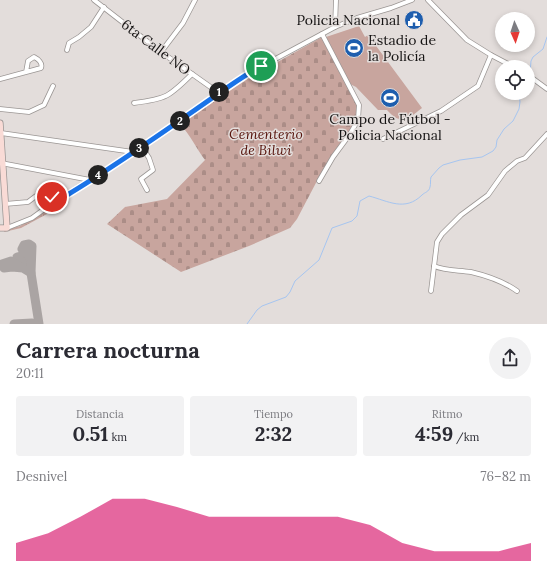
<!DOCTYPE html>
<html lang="es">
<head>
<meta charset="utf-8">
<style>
	:root { --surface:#fff; --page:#f2f2f3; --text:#2b2b33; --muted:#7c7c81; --accent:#db2777 }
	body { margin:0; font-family:Lora,serif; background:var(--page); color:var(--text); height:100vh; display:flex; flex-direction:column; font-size:15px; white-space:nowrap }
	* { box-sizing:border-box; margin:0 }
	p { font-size:13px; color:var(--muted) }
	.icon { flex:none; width:22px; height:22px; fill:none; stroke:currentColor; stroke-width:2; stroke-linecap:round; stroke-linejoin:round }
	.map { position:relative; height:324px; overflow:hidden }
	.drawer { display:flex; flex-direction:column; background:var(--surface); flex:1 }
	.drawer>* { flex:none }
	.needle { width:26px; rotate:177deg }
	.buttons { position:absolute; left:495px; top:12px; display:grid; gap:8px }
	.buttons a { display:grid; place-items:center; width:40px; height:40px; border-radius:50%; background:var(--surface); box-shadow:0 2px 6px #0003; font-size:20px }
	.pin { position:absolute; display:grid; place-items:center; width:34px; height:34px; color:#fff; margin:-17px; border:2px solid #fff; border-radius:50%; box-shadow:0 1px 4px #0007 }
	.km { position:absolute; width:20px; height:20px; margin:-10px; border-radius:50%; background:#222; color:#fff; font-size:11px; line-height:20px; text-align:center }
	.round { display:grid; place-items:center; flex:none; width:42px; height:42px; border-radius:21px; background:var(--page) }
	.overview { display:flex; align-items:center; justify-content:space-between; height:68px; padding:0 16px }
	h1 { font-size:22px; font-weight:700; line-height:30px }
	.metrics { display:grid; grid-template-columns:repeat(3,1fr); gap:6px; height:68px; padding:4px 16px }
	.metrics div { display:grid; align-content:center; border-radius:4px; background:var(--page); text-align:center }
	.metrics b { font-size:20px; font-weight:700 }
	.metrics small { font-size:11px; font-weight:400 }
	.metrics p { font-size:11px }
	.chart { height:112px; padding:8px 16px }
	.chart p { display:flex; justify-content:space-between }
	.chart svg { width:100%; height:72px; margin-top:4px; fill:var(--accent); opacity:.7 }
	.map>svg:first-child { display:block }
</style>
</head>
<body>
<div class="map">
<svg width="547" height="324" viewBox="0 0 547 324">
	<defs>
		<pattern id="grass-tufts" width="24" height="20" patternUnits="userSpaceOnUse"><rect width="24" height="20" fill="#c8a59e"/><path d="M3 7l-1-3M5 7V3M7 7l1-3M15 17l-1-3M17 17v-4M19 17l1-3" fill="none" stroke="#ab8d87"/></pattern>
		<pattern id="cemetery-stones" width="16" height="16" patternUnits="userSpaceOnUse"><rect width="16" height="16" fill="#c8a59e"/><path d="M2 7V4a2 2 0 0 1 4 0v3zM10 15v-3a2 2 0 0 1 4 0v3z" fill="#ab8d87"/></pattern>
	</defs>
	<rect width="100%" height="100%" fill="#e3dddb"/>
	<polygon fill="url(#grass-tufts)" points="45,211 47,214 21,228 4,232 5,230 20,226"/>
	<path fill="url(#cemetery-stones)" d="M 322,37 L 358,105 L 355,119 L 349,133 L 318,179 L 297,219 L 290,228 L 249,246 L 181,272 L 107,224 L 125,207 L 167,199 L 205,160 C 196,148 191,136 180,124 L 249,78 Z"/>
	<path fill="#c8a59e" d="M 359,26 L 365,37 L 368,35 L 422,108 C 408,119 401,126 387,110 L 378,110 L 356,87 L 350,84 L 326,37 Z"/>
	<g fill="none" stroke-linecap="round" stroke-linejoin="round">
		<g stroke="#a6c5f0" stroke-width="1">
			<polyline points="530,73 531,61 533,57 543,49 547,37"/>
			<path d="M 247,324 L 257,310 L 262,306 L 286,297 L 290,292 L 295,281 L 319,260 L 332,228 L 352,221 L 357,216 L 360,201 L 369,196 C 388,201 405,212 422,195 C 425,192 429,192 430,187 C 431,184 430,180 431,177 L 439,168 L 443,165 L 460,160 L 482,157 L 493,151 L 496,147 L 497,140 L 504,129 L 513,121 L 519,109 L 520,102 L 519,93"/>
		</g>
		<g stroke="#aaa4a3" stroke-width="9">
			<polyline points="23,263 17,260 17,257 21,256 31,273 39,324"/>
			<polyline points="23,268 12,267 4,268 2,266 2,264 11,261 31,273 32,246 29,244 24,245 22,249 31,258"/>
			<polyline points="14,324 32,323 35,324"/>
		</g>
		<g stroke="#9b9694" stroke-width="5.5">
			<g id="street">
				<polyline points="94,0 161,52 219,93"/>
				<polyline points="428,0 467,40 491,55 514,67"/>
				<polyline points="335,27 336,0"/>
				<polyline points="67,50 69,43 79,37 91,27 104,7"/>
				<polyline points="161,52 183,23 195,0"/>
				<polyline points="528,75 547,89"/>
				<path d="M 0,79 L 41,68 C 43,63 38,59 34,57 L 28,61 L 26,72"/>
				<path d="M 134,103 C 166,99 169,97 192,74"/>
				<polyline points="0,109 29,112 44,105 53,86"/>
				<polyline points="1,133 133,152"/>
				<polyline points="383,139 441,111 478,86 491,55"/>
				<polyline points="142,147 149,158 153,170 141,179 147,190"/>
				<polyline points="1,163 90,180"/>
				<polyline points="319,181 333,157 350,134 358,120 359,105 322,34"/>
				<polyline points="5,204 28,202 36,196 52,197 57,201"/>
				<polyline points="7,228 32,218 54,202 134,152 240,78 335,27 357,18 391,8 412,0"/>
				<path d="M 434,266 C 446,271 458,270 471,272 C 488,276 503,281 517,291"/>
				<polyline points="431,291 437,242 442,234 461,215 488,195 505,171 517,161 525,158 547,134"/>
			</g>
		</g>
		<g stroke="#9b9694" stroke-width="7">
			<polyline id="secondary" points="0,123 7,228 0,228"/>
		</g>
		<use href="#street" stroke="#fff" stroke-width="4"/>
		<use href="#secondary" stroke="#f9dbd6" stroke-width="5.5"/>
	</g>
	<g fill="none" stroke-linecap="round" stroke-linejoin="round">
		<g stroke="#fff" stroke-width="8">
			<path id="route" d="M 52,197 L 57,201 C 105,173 150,141 195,110 C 217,95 238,79 261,66"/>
		</g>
		<use href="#route" stroke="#1a73e8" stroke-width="5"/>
	</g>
	<defs>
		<g id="civic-disc" transform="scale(1)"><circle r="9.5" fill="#1e5eae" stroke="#e3dddb"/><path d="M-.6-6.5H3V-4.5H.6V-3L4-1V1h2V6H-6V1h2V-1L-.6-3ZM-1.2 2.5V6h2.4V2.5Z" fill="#fff"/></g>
		<g id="stadium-disc" transform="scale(1)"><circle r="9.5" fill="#1e5eae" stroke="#e3dddb"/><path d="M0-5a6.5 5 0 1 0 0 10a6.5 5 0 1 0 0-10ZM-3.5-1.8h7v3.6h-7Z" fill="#fff"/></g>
	</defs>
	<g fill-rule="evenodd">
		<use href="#civic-disc" x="414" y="20"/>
		<use href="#stadium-disc" x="354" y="48"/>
		<use href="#stadium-disc" x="390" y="98"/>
	</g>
	<g text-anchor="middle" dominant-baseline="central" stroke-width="3" stroke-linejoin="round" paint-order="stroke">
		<g font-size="14" fill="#151313" stroke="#e3dddb" text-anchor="end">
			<text x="400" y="20">Policia Nacional</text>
			<text x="368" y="40" text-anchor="start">Estadio de<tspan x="368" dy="16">la Policía</tspan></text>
			<text x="390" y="119" text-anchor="middle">Campo de Fútbol -<tspan x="390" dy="16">Policia Nacional</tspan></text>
		</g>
		<g font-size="14" fill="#151313" stroke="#e3dddb">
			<text transform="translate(156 47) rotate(37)">6ta Calle NO</text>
		</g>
		<g font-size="14" font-style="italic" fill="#57140c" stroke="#e3dddb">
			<text x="266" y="134">Cementerio<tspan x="266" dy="16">de Bilwi</tspan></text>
		</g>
	</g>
</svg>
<div class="buttons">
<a><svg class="needle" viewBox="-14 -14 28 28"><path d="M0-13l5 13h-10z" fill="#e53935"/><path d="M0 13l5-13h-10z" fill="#7c7c81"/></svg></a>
<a><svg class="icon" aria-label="locate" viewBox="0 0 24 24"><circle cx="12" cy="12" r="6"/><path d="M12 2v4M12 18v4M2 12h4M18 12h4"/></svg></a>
</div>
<div class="pin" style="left:261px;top:66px;background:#1e9e55"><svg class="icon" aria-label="arrive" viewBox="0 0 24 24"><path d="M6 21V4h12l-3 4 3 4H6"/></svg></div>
<div class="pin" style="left:52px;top:197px;background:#d93025"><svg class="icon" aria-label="check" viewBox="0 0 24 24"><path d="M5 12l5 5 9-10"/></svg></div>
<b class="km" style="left:219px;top:92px">1</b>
<b class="km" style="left:180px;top:121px">2</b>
<b class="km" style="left:139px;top:148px">3</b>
<b class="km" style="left:98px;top:175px">4</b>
</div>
<section class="drawer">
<div class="overview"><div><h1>Carrera nocturna</h1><p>20:11</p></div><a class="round"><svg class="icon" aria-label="share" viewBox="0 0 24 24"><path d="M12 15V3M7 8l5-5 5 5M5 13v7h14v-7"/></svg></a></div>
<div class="metrics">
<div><p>Distancia</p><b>0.51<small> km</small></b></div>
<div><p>Tiempo</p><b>2:32</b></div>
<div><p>Ritmo</p><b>4:59<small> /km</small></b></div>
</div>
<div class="chart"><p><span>Desnivel</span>76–82 m</p>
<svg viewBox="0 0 160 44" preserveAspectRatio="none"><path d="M0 44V33L10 27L20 17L30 6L40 6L50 11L60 17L70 17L80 17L90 17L100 17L110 22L120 33L130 38L140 38L150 38L160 33V44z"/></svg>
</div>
</section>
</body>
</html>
